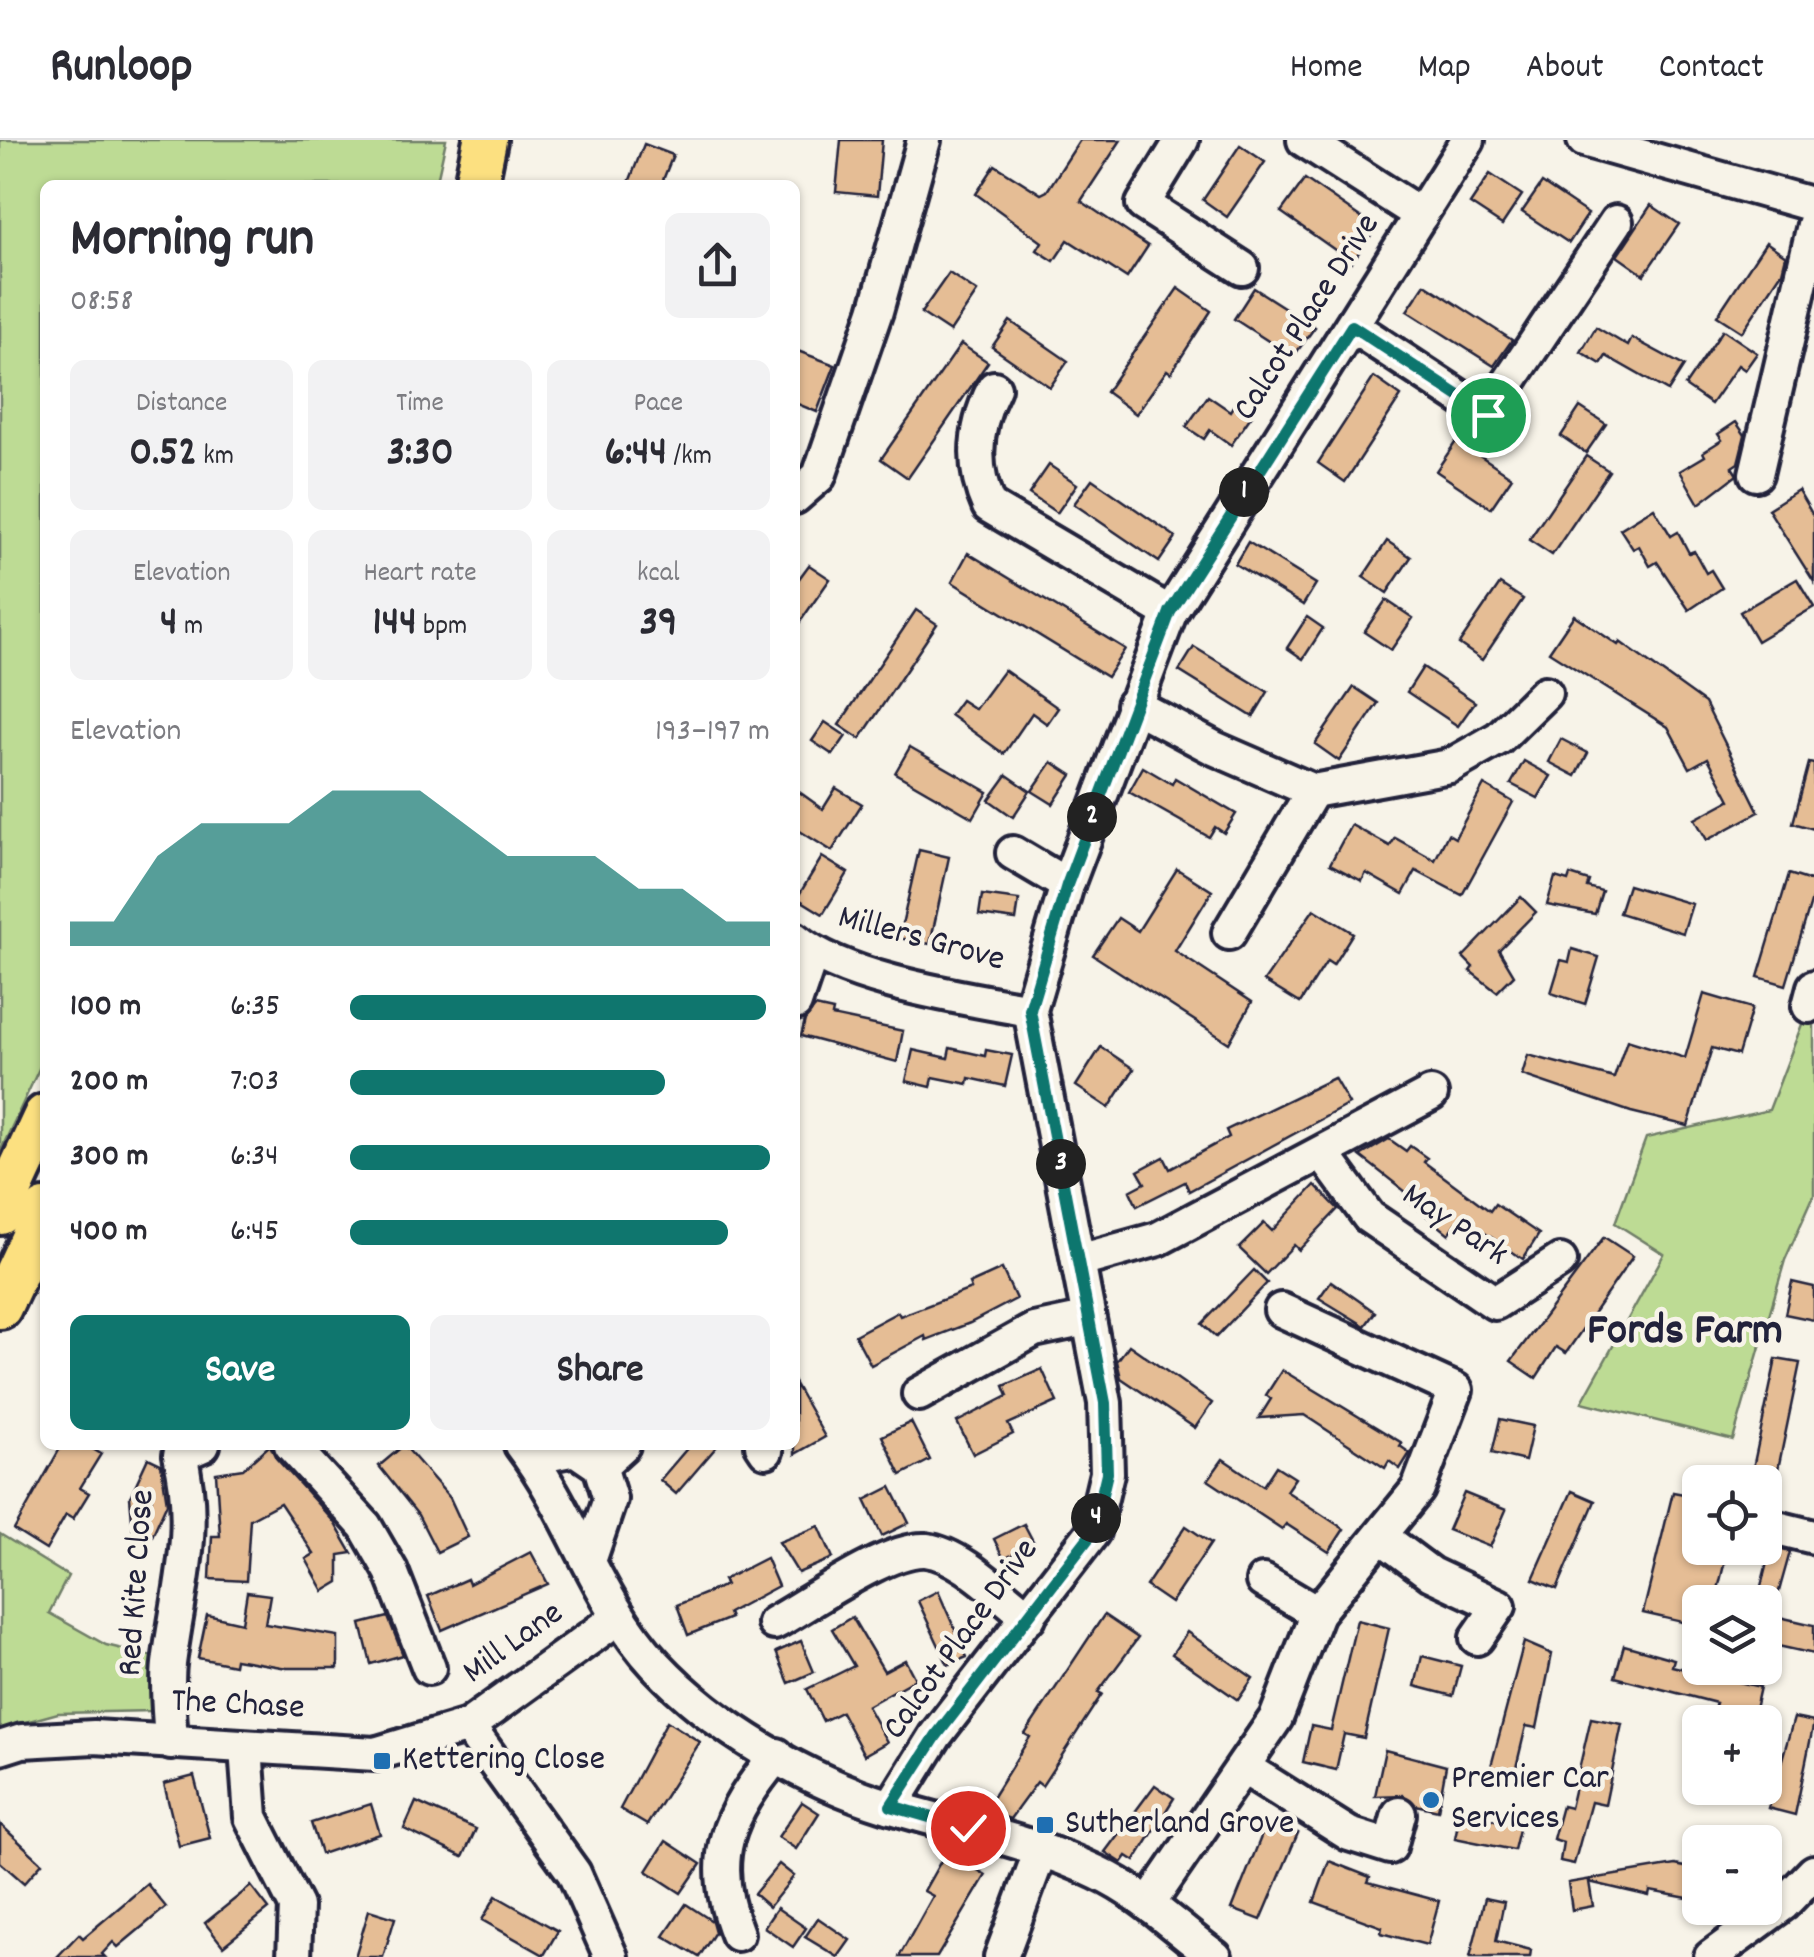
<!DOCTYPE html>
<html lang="en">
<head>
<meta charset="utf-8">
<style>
	:root { --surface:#fff; --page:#f2f2f3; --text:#2b2b33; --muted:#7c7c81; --line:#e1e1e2; --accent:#0f766e }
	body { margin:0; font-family:Dekko,sans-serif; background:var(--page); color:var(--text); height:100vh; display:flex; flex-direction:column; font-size:38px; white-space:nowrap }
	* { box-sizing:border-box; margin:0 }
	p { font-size:32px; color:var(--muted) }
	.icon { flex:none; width:55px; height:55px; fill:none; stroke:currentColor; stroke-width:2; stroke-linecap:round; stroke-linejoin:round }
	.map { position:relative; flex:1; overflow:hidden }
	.side { position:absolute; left:40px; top:40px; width:760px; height:1270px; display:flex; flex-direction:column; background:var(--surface); border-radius:15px; box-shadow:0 2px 8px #0004 }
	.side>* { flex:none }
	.controls { position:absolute; left:1682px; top:1325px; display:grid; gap:20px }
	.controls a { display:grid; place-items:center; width:100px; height:100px; border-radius:15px; background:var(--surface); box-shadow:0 2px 8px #0004; font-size:50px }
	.pin { position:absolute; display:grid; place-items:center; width:85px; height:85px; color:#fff; margin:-42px; border:5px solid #fff; border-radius:50%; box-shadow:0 2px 10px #0007 }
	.km { position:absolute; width:50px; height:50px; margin:-25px; border-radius:50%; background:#222; color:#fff; font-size:28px; line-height:50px; text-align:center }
	.round { display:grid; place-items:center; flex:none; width:105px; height:105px; border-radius:15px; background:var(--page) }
	.headline { display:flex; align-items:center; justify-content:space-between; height:170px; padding:0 30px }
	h1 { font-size:55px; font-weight:700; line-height:75px }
	.metrics { display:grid; grid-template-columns:repeat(3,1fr); gap:15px; height:170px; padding:10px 30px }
	.metrics div { display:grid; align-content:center; border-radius:15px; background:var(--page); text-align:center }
	.metrics b { font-size:42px; font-weight:700 }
	.metrics small { font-size:28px; font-weight:400 }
	.metrics p { font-size:28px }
	.chart { height:280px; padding:20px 30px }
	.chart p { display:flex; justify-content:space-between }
	.chart svg { width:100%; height:180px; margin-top:10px; fill:var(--accent); opacity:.7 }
	.button { display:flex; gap:20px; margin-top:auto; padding:20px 30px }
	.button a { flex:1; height:115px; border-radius:15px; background:var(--accent); color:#fff; font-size:40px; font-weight:700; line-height:115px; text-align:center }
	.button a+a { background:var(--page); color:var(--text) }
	ul { padding:0 30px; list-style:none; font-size:32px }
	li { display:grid; grid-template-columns:160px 120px 1fr; align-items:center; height:75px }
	li i { height:25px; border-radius:12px; background:var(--accent) }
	header { display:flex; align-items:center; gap:60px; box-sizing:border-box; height:140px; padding:0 50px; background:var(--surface); border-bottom:2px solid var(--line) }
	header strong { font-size:48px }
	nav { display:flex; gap:55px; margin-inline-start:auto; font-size:35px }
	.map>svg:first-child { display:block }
</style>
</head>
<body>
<header>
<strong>Runloop</strong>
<nav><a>Home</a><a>Map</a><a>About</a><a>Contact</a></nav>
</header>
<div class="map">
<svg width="1814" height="1817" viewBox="0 0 1814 1817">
	<rect width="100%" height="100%" fill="#f7f3e8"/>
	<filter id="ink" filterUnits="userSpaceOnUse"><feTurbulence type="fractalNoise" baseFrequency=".01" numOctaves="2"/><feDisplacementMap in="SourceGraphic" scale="20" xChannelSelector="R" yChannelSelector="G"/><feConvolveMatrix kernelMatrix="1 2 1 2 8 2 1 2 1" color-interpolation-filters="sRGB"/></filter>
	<g filter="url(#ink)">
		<g fill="#bddb94" stroke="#707e68" stroke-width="2.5">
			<polygon points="0,0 446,0 436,45 45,45 45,916 0,1012"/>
			<polygon points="1809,866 1814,868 1814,1055 1785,1120 1733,1300 1582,1262 1664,1114 1615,1083 1646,998 1769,970"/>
			<polygon points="0,1394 68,1436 49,1473 106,1505 159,1518 152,1571 58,1573 0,1589"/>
		</g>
		<g fill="#e5bd95" stroke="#22223b" stroke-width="2.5">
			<polygon points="841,0 882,0 877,56 836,52"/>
			<polygon points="1080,0 1121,0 1081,61 1148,106 1127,138 1068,100 1054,121 1037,110 1042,102 976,54 995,25 1041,54 1047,51"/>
			<polygon points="644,4 673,15 661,45 628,45"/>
			<polygon points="1240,5 1265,22 1227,77 1203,60"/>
			<polygon points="1490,34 1522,55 1502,85 1470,64"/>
			<polygon points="1305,39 1376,88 1352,122 1281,72"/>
			<polygon points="1542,43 1588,74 1569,103 1522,72"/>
			<polygon points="1651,65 1679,84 1644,135 1617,116"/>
			<polygon points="1766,102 1786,116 1782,132 1742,192 1717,176"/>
			<polygon points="949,133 977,152 950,192 921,173"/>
			<polygon points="1425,144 1512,200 1494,226 1407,171"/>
			<polygon points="1178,148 1211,171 1171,233 1167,230 1136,274 1106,252"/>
			<polygon points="1254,148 1315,187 1293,217 1234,179"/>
			<polygon points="1010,181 1068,221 1050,247 992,207"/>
			<polygon points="1596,187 1628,206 1632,198 1684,226 1668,251 1606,216 1601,224 1581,212"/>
			<polygon points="1723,190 1757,213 1745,230 1738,225 1711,264 1685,246"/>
			<polygon points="961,204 988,222 908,338 881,319"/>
			<polygon points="795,210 835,225 817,272 795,263"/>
			<polygon points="1374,237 1401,256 1345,342 1318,323"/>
			<polygon points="1208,256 1230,271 1235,263 1252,275 1231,305 1210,290 1204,299 1186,287"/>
			<polygon points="1580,267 1606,284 1586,313 1561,296"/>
			<polygon points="1736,282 1745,295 1738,323 1732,327 1737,335 1699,364 1680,331 1705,316 1703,312 1722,300 1718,294"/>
			<polygon points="1457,300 1512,337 1491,368 1436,331"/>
			<polygon points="1586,316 1609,331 1552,415 1529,400"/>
			<polygon points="1049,325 1077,344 1057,373 1029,354"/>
			<polygon points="1092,339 1176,397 1159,422 1074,364"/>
			<polygon points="1798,350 1814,377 1814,442 1768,369"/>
			<polygon points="1654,368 1671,396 1678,392 1689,413 1694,411 1706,433 1711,430 1722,448 1689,470 1657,422 1650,426 1639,406 1633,409 1620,389"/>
			<polygon points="1387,401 1411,417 1387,453 1363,437"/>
			<polygon points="1248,402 1316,444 1303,465 1235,424"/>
			<polygon points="968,413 1125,509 1107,537 952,442"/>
			<polygon points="809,425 830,439 795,489 795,444"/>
			<polygon points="1797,439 1814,467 1757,501 1740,472"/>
			<polygon points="1500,444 1523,459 1482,520 1459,504"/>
			<polygon points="1386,460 1413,478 1391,510 1364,492"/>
			<polygon points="916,470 937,484 860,599 839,585"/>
			<polygon points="1574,475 1618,505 1620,502 1705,563 1759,672 1707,700 1695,679 1730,660 1708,618 1690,628 1668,587 1549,512"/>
			<polygon points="1307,477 1323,488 1303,519 1287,508"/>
			<polygon points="1194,507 1268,552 1253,577 1179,531"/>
			<polygon points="1423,527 1475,562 1458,586 1407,552"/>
			<polygon points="1004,530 1058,568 1047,584 1032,573 1004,614 950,575 961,560 975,569"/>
			<polygon points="1354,547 1378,563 1339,621 1315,604"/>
			<polygon points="825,582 846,596 833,615 812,601"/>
			<polygon points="1561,599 1588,613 1576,636 1549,622"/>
			<polygon points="910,607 988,652 973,678 895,633"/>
			<polygon points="1524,621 1551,636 1538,658 1511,644"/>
			<polygon points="1052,622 1072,635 1053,664 1032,651"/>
			<polygon points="1809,623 1814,624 1814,689 1793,683"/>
			<polygon points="1143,627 1172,644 1175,638 1236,674 1224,693 1215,687 1209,697 1129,652"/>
			<polygon points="1007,635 1030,651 1013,677 989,660"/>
			<polygon points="1484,645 1513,662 1462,755 1416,731 1403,754 1366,733 1362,741 1330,724 1351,685 1390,706 1395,698 1435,720 1448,694 1455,698"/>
			<polygon points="836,648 862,664 832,711 795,688 795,649 823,669"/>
			<polygon points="919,710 949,717 930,804 899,798"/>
			<polygon points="822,717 848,733 823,774 797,758"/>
			<polygon points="1177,729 1212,751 1175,811 1252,862 1229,903 1093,815 1118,778 1138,791"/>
			<polygon points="1789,734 1814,742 1814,752 1786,845 1758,837"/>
			<polygon points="1570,735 1589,741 1587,747 1602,751 1595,774 1547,765 1555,737 1568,741"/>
			<polygon points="1628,745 1692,764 1683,793 1619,773"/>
			<polygon points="982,755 1019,760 1016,780 979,775"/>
			<polygon points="1521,757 1536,772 1499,810 1514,835 1497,852 1470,831 1473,827 1463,817"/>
			<polygon points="1314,769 1353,793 1333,825 1327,821 1300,863 1264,841"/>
			<polygon points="1572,809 1599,817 1585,864 1551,853 1561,820 1569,822"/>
			<polygon points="1704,854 1752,868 1738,915 1712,908 1688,986 1631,972 1522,935 1528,915 1614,938 1627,900 1685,918"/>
			<polygon points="815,867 833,871 832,876 903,891 897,922 801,896 805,880"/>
			<polygon points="1101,907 1134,929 1109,968 1076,946"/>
			<polygon points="950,908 985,916 986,910 1012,915 1005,946 969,938 968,944 933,937 931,947 906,941 913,910 948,918"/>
			<polygon points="1334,938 1349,964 1189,1051 1185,1042 1137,1066 1130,1051 1145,1043 1138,1031 1164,1017 1170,1029 1229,997 1226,990"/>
			<polygon points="1389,999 1406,1011 1410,1006 1427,1018 1424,1022 1490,1071 1495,1064 1539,1094 1523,1119 1470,1083 1467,1088 1458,1081 1449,1094 1403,1057 1406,1052 1360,1016"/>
			<polygon points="1315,1045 1338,1069 1299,1110 1294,1105 1266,1134 1239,1108 1264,1083 1272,1091"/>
			<polygon points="1604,1097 1633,1116 1566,1213 1556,1207 1536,1238 1511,1221"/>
			<polygon points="1002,1129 1016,1159 970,1183 926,1200 925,1196 871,1225 855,1195 898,1172 900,1176 971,1149 969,1144"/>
			<polygon points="1254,1130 1267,1143 1216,1197 1202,1184"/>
			<polygon points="1331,1141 1375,1172 1365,1186 1319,1158"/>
			<polygon points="1792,1142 1814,1147 1814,1180 1785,1174"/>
			<polygon points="1129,1205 1212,1263 1195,1288 1121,1238 1117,1221"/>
			<polygon points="1776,1219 1800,1223 1777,1334 1753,1328"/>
			<polygon points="1042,1229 1057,1262 1008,1284 1013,1294 973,1314 957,1282 1008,1256 1004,1246"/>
			<polygon points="1282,1230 1402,1303 1400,1306 1410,1313 1400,1329 1389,1321 1385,1328 1304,1275 1259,1278 1271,1259 1266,1255"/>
			<polygon points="795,1244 825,1297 795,1314"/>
			<polygon points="1500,1279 1533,1286 1525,1321 1492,1313"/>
			<polygon points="911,1282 930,1320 901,1335 882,1296"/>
			<polygon points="62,1305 86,1305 101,1314 80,1348 89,1353 73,1379 66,1375 46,1410 14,1390"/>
			<polygon points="270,1305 276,1318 334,1382 352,1413 339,1415 339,1442 324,1451 306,1419 314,1414 280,1363 250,1379 246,1441 210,1439 212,1396 220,1396 216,1333 243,1329"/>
			<polygon points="404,1305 450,1358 468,1397 437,1412 418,1375 379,1326"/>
			<polygon points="690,1305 718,1305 676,1354 660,1340"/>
			<polygon points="148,1318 161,1324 167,1363 152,1396 145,1393 152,1356 133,1391 130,1357"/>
			<polygon points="1223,1319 1263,1346 1276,1326 1295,1338 1286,1351 1344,1389 1329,1412 1286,1384 1282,1389 1208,1340"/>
			<polygon points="891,1347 909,1383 882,1396 865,1360"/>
			<polygon points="1572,1351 1595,1361 1557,1449 1533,1439"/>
			<polygon points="1673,1352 1700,1357 1691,1408 1728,1408 1715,1462 1700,1462 1700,1486 1643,1473"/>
			<polygon points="1464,1353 1506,1370 1490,1407 1448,1390"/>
			<polygon points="1024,1384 1034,1403 1004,1419 994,1399"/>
			<polygon points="819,1386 833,1418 798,1433 779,1402"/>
			<polygon points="1186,1386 1211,1403 1171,1463 1146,1446"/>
			<polygon points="1771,1407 1790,1412 1776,1462 1757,1462"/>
			<polygon points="531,1412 548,1444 442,1490 428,1456 467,1439 469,1444"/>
			<polygon points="766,1418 778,1446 728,1473 730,1478 688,1495 677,1465 726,1445 723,1440"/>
			<polygon points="938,1451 967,1517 948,1525 918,1461"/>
			<polygon points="247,1452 270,1455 265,1484 338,1496 338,1528 287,1528 235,1519 234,1525 198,1518 207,1475 242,1483"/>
			<polygon points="1104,1475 1138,1498 1098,1552 1102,1554 1042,1646 1037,1642 1010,1679 1001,1676 987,1666 1030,1597 1025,1594"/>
			<polygon points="1775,1476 1814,1485 1814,1514 1769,1504"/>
			<polygon points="388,1477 403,1515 371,1524 361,1484"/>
			<polygon points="852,1477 884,1531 905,1520 915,1539 867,1566 887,1602 864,1615 841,1572 823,1581 807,1549 854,1526 832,1489"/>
			<polygon points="1357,1480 1389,1488 1364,1598 1344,1594 1336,1630 1303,1622 1311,1586 1331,1590"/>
			<polygon points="1187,1492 1253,1538 1238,1560 1172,1514"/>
			<polygon points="801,1501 814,1532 789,1543 776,1512"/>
			<polygon points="1524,1502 1552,1514 1537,1588 1526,1586 1514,1636 1490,1630"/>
			<polygon points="1624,1505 1674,1519 1672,1526 1760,1547 1753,1578 1714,1569 1716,1563 1615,1537"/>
			<polygon points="1422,1516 1461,1526 1453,1556 1415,1546"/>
			<polygon points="1591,1578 1622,1584 1605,1665 1591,1662 1574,1724 1560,1721 1563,1702 1553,1699 1562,1666 1570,1668"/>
			<polygon points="1794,1578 1814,1582 1795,1675 1768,1668"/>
			<polygon points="667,1581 700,1602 647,1685 620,1669"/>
			<polygon points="1385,1610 1446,1626 1438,1670 1416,1665 1403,1655 1375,1656"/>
			<polygon points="194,1636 210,1698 179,1706 164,1644"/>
			<polygon points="1155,1645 1174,1658 1135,1721 1127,1716 1122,1723 1105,1712"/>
			<polygon points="416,1662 476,1689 463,1717 404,1689"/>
			<polygon points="802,1662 819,1673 796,1709 778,1697"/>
			<polygon points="371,1664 380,1694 321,1714 311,1683"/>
			<polygon points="1460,1673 1520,1685 1514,1710 1455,1698"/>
			<polygon points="1267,1682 1298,1693 1261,1780 1232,1769"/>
			<polygon points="0,1684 42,1723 24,1743 0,1722"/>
			<polygon points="666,1701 701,1724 681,1753 647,1731"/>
			<polygon points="946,1712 986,1735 937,1817 899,1817 933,1756 924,1751"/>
			<polygon points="1329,1721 1370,1737 1368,1742 1439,1761 1427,1805 1381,1793 1382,1787 1314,1762"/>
			<polygon points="779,1724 794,1736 769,1767 754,1754"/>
			<polygon points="1675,1725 1699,1730 1693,1759 1650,1751 1649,1756 1589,1742 1593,1766 1572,1770 1568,1743"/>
			<polygon points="147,1744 166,1767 118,1807 113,1802 102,1814 105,1817 57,1817 79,1794 83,1798"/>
			<polygon points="251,1746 269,1769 223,1806 205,1783"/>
			<polygon points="496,1756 558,1791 544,1815 482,1780"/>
			<polygon points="1485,1758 1504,1762 1496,1801 1531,1810 1530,1817 1470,1817"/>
			<polygon points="686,1764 712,1781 715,1792 699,1817 664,1796"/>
			<polygon points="777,1768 806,1788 793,1807 764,1787"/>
			<polygon points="369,1770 395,1778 383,1817 355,1817"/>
			<polygon points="818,1778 850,1800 838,1817 805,1797"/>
		</g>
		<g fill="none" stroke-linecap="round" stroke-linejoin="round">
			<g stroke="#22223b" stroke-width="40">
				<g id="minor">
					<polyline points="1182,0 1143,64 1242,128"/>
					<polyline points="1304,0 1421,75"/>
					<polyline points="1584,0 1814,65"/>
					<polyline points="1352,186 1487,275 1616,82"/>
					<path d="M 994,248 C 974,287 971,326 989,366 L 1170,473"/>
					<polyline points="1756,334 1814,85"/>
					<polyline points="795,357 819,336 876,171 924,0"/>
					<polyline points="1133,565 1214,608 1313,651 1450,626 1499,598 1545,553"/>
					<polyline points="1013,713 1067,745"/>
					<polyline points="1229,793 1313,651"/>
					<path d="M 795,799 C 845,841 965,858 1030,870"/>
					<polyline points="795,863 812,813"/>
					<polyline points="1809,866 1814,847"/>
					<polyline points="1323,1014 1369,1077 1495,1163 1560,1121"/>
					<polyline points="1079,1121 1158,1099 1431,954"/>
					<polyline points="919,1254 1034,1190 1086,1179"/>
					<polyline points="291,1305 365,1386 391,1431 429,1528"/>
					<path d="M 521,1305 C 573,1373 597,1462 656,1525 C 715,1588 806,1641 888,1666 C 958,1687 1032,1701 1098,1733 C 1143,1754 1175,1788 1215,1817"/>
					<polyline points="762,1305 766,1311"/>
					<polyline points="531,1318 575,1309 600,1326 610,1359 590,1418"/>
					<polyline points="600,1326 623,1305"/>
					<polyline points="1765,1385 1814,1397"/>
					<polyline points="1383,1398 1431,1434 1499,1466 1477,1498"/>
					<polyline points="1263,1441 1317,1473"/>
					<path d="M 774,1483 C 809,1464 888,1407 926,1410 C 961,1414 1001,1456 1029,1477"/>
					<polyline points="468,1586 574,1733 611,1817"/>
					<path d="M 171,1603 C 170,1577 166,1550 169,1524 C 178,1451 199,1390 180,1315 L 203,1305"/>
					<polyline points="0,1608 22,1601 94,1597 375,1614 468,1586 619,1477"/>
					<polyline points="246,1608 251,1677 296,1766 294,1817"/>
					<polyline points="1246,1629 1349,1694 1390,1707 1399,1674"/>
					<polyline points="891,1667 935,1596 1093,1392 1107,1333 1105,1263 1030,870 1067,745 1170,473 1468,0"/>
					<polyline points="1150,1762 1276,1578 1317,1473 1418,1349 1456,1250 1281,1170"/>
					<path d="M 737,1794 C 707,1719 727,1675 777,1615"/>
					<polyline points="1001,1817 1041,1710"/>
					<polyline points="1711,1817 1783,1764 1814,1732"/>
				</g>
			</g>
			<g stroke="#22223b" stroke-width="50">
				<g id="major">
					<polyline points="476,45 485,0"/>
					<polyline points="0,1073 45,976"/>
					<polyline points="0,1167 45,1071"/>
				</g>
			</g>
			<use href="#minor" stroke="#f7f3e8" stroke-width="32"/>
			<use href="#major" stroke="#fce080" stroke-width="42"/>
		</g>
	</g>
	<g fill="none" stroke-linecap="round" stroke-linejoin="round" filter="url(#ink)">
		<g stroke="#fff" stroke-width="20">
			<polyline id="route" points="968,1688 891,1666 936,1596 1093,1392 1107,1333 1105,1263 1030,870 1067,745 1170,472 1352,186 1488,275"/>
		</g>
		<use href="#route" stroke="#0f766e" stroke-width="12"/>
	</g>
	<g fill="#1f6fb2" stroke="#f7f3e8" stroke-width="4">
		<rect x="372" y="1611" width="20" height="20" rx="5"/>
		<circle cx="1431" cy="1660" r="10"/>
		<rect x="1035" y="1675" width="20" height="20" rx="5"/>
	</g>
	<g text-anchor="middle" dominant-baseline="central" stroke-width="9" stroke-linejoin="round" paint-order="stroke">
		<g font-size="35" fill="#22223b" stroke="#f7f3e8">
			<text transform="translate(1308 178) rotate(-57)">Calcot Place Drive</text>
			<text transform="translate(921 800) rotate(15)">Millers Grove</text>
			<text transform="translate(1454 1086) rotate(34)">May Park</text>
			<text transform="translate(138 1443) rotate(-86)">Red Kite Close</text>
			<text transform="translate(962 1500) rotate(-54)">Calcot Place Drive</text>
			<text transform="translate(514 1504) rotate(-36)">Mill Lane</text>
			<text transform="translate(238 1566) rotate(3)">The Chase</text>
		</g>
		<g font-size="35" fill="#22223b" stroke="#f7f3e8" text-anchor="start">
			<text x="402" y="1621">Kettering Close</text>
			<text x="1451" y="1640">Premier Car<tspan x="1451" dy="40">Services</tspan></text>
			<text x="1065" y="1685">Sutherland Grove</text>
		</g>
		<g font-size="45" font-weight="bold" fill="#22223b" stroke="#f7f3e8">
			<text x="1685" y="1193">Fords Farm</text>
		</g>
	</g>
</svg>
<div class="controls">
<a><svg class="icon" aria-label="locate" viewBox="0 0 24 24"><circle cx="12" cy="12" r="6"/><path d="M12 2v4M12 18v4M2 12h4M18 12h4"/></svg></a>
<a><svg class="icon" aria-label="layers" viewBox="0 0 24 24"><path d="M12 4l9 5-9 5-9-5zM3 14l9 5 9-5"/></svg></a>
<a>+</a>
<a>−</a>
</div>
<div class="pin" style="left:1488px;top:275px;background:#1e9e55"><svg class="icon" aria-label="arrive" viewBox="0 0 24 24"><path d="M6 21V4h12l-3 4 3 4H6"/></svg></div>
<div class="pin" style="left:968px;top:1688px;background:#d93025"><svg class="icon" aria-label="check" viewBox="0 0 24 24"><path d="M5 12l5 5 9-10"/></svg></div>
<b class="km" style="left:1244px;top:352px">1</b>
<b class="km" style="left:1092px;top:677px">2</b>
<b class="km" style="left:1061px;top:1024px">3</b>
<b class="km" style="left:1096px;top:1378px">4</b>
<section class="side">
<div class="headline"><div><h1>Morning run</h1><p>08:58</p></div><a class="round"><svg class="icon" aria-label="share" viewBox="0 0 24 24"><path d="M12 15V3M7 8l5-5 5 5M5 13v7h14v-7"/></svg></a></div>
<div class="metrics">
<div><p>Distance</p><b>0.52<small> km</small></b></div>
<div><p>Time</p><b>3:30</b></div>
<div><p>Pace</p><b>6:44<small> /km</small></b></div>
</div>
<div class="metrics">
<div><p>Elevation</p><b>4<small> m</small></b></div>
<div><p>Heart rate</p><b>144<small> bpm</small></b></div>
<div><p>kcal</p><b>39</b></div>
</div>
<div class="chart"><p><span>Elevation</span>193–197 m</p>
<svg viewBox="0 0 160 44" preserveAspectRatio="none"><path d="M0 44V38L10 38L20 22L30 14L40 14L50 14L60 6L70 6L80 6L90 14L100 22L110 22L120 22L130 30L140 30L150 38L160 38V44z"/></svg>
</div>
<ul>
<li><b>100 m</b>6:35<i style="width:99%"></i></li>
<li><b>200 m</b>7:03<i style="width:75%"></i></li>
<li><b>300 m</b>6:34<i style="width:100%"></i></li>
<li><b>400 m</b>6:45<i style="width:90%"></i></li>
</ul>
<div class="button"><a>Save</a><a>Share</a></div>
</section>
</div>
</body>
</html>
